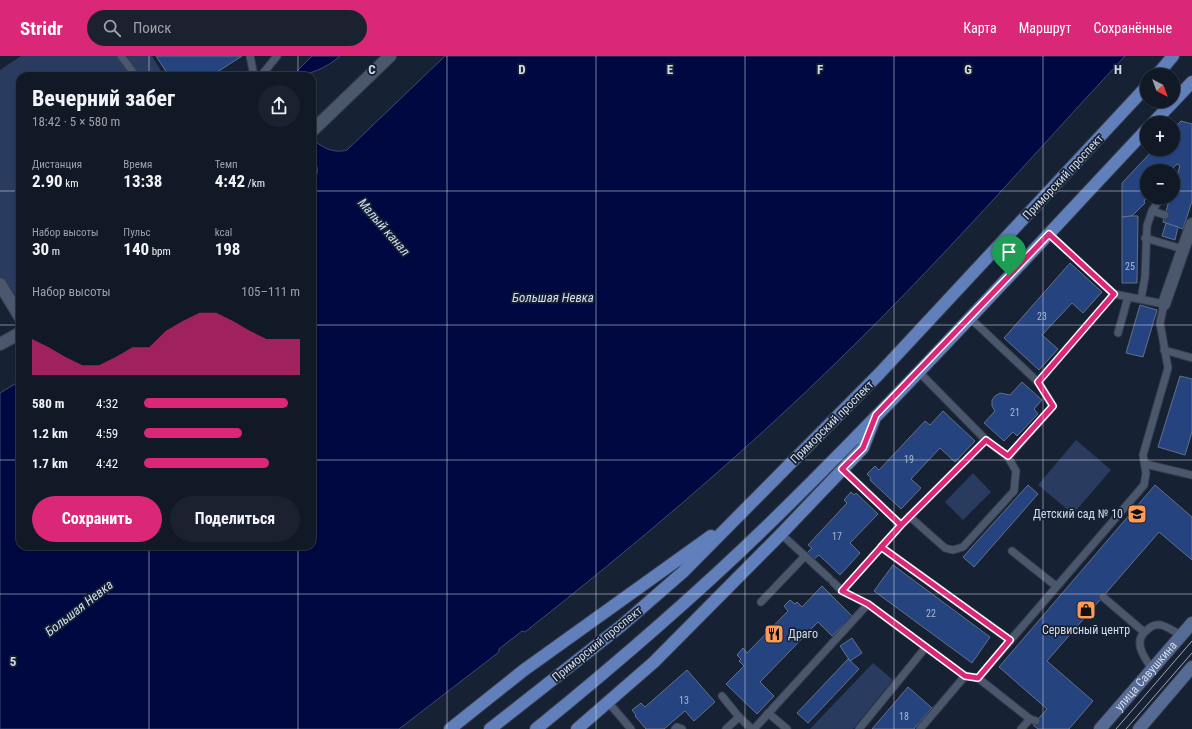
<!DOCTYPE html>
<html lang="ru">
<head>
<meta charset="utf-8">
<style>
	:root { --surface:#111927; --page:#1a222f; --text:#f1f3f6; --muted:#9ca0a7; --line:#303844; --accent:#db2777 }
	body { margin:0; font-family:"Roboto Condensed",sans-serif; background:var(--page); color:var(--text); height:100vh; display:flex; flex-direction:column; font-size:15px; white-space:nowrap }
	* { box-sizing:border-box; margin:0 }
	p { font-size:13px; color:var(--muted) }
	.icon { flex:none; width:22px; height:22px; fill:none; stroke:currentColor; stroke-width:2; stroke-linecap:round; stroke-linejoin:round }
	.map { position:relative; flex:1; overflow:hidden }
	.panel { position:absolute; left:16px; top:16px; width:300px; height:478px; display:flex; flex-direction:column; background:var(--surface); border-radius:12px; box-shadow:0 1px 3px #0004,0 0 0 1px var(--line) }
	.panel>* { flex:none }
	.needle { width:26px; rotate:139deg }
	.tools { position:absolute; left:1140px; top:12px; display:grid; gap:8px }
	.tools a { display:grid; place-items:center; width:40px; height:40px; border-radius:50%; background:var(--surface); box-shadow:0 1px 3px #0004,0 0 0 1px var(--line); font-size:20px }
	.pin { position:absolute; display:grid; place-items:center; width:34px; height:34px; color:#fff; margin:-41px -17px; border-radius:50% 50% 50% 0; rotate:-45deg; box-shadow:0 0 4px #0007 }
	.pin .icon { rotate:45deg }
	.round { display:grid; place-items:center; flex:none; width:42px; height:42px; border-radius:21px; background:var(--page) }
	.overview { display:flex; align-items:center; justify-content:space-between; height:68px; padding:0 16px }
	h1 { font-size:22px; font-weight:700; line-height:30px }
	.metrics { display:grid; grid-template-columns:repeat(3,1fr); gap:6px; height:68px; padding:4px 16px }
	.metrics div { display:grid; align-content:center }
	.metrics b { font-size:17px; font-weight:700 }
	.metrics small { font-size:11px; font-weight:400 }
	.metrics p { font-size:11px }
	.chart { height:112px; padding:8px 16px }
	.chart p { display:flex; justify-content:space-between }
	.chart svg { width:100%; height:72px; margin-top:4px; fill:var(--accent); opacity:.7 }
	.button { display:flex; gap:8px; margin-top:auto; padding:8px 16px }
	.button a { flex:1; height:46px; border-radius:24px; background:var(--accent); color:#fff; font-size:16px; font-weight:700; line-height:46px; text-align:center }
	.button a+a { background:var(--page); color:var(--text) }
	ul { padding:0 16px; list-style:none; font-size:13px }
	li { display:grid; grid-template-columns:64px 48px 1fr; align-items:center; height:30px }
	li i { height:10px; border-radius:5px; background:var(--accent) }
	header { display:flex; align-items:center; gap:24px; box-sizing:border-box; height:56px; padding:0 20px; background:var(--accent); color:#fff }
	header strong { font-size:19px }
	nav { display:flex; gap:22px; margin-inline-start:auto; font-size:14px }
	.search { width:280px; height:36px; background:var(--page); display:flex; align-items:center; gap:10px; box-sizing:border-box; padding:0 14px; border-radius:22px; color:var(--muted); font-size:15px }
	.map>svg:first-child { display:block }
</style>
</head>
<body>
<header>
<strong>Stridr</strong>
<div class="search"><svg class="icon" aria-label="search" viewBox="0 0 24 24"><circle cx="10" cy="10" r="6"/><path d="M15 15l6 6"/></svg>Поиск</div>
<nav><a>Карта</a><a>Маршрут</a><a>Сохранённые</a></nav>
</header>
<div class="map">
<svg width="1192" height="673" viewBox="0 0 1192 673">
	<rect width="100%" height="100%" fill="#172134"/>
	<g fill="#293c60">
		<polygon points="21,0 152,0 164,20 20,20 20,248 0,229 0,14"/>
		<polygon points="1076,384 1111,414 1073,458 1038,429"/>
		<polygon points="973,417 991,436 963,464 945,446"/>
		<polygon points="873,607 893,624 853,673 810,673"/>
	</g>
	<g fill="#000841" stroke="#404873">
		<path d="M 312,0 L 340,0 C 328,11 308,20 292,20 Z"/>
		<path d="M 445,0 L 1125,0 C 1031,101 940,206 841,302 C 741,400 634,490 525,576 L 522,575 L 499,593 L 499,596 L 399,673 L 0,673 L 0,337 L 20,325 L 20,490 L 312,490 L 312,125 C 323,116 314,106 312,95 C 311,91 312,86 312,82 C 320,91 334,98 347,94 Z"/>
	</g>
	<g fill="#25437f" stroke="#637086">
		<polygon points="156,0 242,0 211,20 169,20"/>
		<polygon points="1181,65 1192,68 1192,145 1183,173 1163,166 1170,141 1173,141 1173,132 1180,110 1177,108 1170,115 1147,115 1148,141 1144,145 1145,147 1132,160 1122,161 1122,127 1154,93 1173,93 1173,73"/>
		<polygon points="1132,160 1138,160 1137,227 1122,227 1122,161"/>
		<polygon points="1166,167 1178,171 1175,184 1162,180"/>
		<polygon points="1070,207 1102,236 1083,257 1072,247 1042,279 1058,293 1039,314 1004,282"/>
		<polygon points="1140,249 1157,254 1143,301 1126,297"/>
		<polygon points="1180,320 1192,323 1192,376 1185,399 1158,391"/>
		<polygon points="1022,326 1042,344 1034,353 1038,358 1017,380 1013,376 1004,385 984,367 995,355 992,350 992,344 995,340 1000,337 1010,339"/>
		<polygon points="943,355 975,385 955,406 940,392 911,423 921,432 901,453 870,424 871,422 867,418 875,410 879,414 925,365 930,369"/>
		<polygon points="1028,429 1038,438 974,511 963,501"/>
		<polygon points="1155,429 1192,461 1192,504 1159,476 1047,605 1093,645 1069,673 1038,673 1033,669 1047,653 999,611"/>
		<polygon points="851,436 854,439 856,437 878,458 850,487 860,497 840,519 819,499 814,503 807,497 812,492 808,489 847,447 844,444"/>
		<polygon points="893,509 990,581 972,607 874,535"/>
		<polygon points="822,530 852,560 832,580 818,566 760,626 774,640 757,658 726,628 744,610 739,605 741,603 737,599 743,592 747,597 788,555 784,550 790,544 795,548 797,546 802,551"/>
		<polygon points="852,582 862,597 850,605 840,590"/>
		<polygon points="848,603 859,613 808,667 797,657"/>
		<polygon points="687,614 715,646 694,665 685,655 664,673 646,673 635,660 636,659 632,654 641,647 645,651"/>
		<polygon points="908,631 932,652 917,669 914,673 872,673"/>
	</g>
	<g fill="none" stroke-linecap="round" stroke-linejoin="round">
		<g stroke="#363c4c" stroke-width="9">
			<g id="lane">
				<polyline points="121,0 136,20"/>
				<polyline points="250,0 254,20"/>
				<polyline points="261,20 277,0"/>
				<polyline points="1152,155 1165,159"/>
				<polyline points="1145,182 1183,193"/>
				<polyline points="1141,243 1145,221 1147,170 1152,155 1161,141"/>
				<polyline points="970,262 1038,326"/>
				<polyline points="1118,277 1128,241"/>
				<polyline points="1164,294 1192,302"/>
				<polyline points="918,315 986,384"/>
				<polyline points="1145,408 1192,419"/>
				<polyline points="843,413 901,469"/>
				<polyline points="909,460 945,492 953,494 963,491 1014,435 1016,415 1008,401"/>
				<polyline points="781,478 829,522"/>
				<polyline points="881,491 1010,584"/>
				<polyline points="1012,495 1056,530"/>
				<polyline points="833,526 842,535"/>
				<polyline points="1103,541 1144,576"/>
				<polyline points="761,546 805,500"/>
				<polyline points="868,548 965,620 978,622 1144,429 1146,417 1143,399 1168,312 1160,267 1164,248 1114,238"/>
				<path d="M 1152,613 C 1144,601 1132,585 1147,574 C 1151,570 1156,568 1161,569 C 1168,571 1175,576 1181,579"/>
				<polyline points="978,622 1030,663 1036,665"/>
				<polyline points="722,640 739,661"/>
				<polyline points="608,646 631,673"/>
				<polyline points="768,657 787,673"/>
				<polyline points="675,673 677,671 682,673"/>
				<polyline points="726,673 739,661 752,673"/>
				<polyline points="754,673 868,548 842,535 901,469 986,384 1008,401 1053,350 1038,326 1114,238 1049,178"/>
				<polyline points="859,673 926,591"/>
				<polyline points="920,673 965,620"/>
				<polyline points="1021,673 1030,663"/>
			</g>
		</g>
		<g stroke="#363c4c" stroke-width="14">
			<g id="street">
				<polyline points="312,75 390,0"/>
				<polyline points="0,228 20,261"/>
				<polyline points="1164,248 1192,168"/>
				<polyline points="0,288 20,277"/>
			</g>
		</g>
		<g stroke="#363c4c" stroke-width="14">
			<g id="secondary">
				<path id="s1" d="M 1100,673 L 1192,567"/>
				<polyline points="1139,673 1192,611"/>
			</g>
		</g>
		<g stroke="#363c4c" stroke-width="14">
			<g id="primary">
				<polyline points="1157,19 1173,0"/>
				<polyline points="1153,67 1192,26"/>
				<polyline points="450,673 524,614 711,480"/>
				<polyline points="490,673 621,570 683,516 879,318 1147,30"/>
				<path d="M 536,673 C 616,608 695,540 769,468 C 899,341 1022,206 1147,73"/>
				<polyline points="577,673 654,606 781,478 863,392 874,364"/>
			</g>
		</g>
		<use href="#lane" stroke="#4b576d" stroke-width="7"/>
		<use href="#street" stroke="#4b576d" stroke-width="12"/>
		<use href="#secondary" stroke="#566b94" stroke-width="12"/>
		<use href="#primary" stroke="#6180bb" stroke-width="12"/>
		<g stroke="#9ea6b5" stroke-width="1">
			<polyline points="1116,673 1192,585"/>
			<polyline points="1126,673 1192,597"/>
		</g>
	</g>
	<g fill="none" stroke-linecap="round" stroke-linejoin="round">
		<g stroke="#fff" stroke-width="8">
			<polyline id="route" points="1009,220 876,359 863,392 842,413 901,469 881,491 1010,584 978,622 965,620 868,548 842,535 901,469 986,384 1008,400 1053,350 1038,326 1114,238 1049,178 1009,220"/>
		</g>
		<use href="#route" stroke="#db2777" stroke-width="5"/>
	</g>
	<path fill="none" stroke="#d5dce9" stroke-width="1" stroke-opacity="0.55" d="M 149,0 L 149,20M 298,0 L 298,20M 447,0 L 447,673M 596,0 L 596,673M 745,0 L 745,673M 894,0 L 894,673M 1043,0 L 1043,673M 0,135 L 20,135M 312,135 L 1147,135M 1173,135 L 1192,135M 0,269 L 20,269M 312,269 L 1192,269M 0,404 L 20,404M 312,404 L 1192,404M 149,490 L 149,673M 298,490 L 298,673M 0,538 L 1192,538"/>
	<defs>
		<g id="school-square" transform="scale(1)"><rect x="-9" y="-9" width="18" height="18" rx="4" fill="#fe9b59" stroke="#172134"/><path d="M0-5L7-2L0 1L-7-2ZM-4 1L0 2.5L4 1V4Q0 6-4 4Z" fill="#111"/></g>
		<g id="shop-square" transform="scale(1)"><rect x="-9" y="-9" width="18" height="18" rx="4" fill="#fe9b59" stroke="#172134"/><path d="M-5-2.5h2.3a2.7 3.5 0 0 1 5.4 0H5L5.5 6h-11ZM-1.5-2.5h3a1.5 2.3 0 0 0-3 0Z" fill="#111"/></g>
		<g id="restaurant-square" transform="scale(1)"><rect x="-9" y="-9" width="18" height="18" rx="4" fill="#fe9b59" stroke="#172134"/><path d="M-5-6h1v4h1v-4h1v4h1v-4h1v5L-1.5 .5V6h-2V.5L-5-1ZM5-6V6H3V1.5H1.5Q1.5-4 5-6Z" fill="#111"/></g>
	</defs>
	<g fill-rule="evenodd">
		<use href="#school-square" x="1137" y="458"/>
		<use href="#shop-square" x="1086" y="554"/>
		<use href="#restaurant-square" x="774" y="578"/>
	</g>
	<g text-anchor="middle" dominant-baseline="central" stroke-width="3.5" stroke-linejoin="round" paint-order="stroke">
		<g font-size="10" fill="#a9b6ce">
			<text x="1130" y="210">25</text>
			<text x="1042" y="260">23</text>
			<text x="1015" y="356">21</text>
			<text x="909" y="403">19</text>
			<text x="837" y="480">17</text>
			<text x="931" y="557">22</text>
			<text x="684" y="644">13</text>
			<text x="904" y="660">18</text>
		</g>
		<g font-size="12" fill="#d5dce9" stroke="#172134">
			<text transform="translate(1063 121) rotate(-47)">Приморский проспект</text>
			<text transform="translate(832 366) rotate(-45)">Приморский проспект</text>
			<text transform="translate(597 588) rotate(-39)">Приморский проспект</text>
			<text stroke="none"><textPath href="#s1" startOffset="70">улица Савушкина</textPath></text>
		</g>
		<g font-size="12" fill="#d5dce9" stroke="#172134" text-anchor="end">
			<text x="1123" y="458">Детский сад № 10</text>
			<text x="1086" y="574" text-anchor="middle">Сервисный центр</text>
			<text x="788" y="578" text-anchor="start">Драго</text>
		</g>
		<g font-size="13" font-style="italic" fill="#d3ddf0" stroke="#172134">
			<text transform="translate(384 171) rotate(49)">Малый канал</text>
			<text x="553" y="241">Большая Невка</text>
			<text transform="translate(79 552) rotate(-38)">Большая Невка</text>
		</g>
	</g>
	<g font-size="13" text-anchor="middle" font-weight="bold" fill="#d5dce9" stroke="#172134" stroke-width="3.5" stroke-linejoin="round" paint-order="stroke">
		<text x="372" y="18">C</text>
		<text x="522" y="18">D</text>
		<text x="670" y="18">E</text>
		<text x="820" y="18">F</text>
		<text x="968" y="18">G</text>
		<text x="1118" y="18">H</text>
		<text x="13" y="610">5</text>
	</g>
</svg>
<div class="tools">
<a><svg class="needle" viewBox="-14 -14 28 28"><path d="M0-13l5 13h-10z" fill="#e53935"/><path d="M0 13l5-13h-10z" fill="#9ca0a7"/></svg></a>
<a>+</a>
<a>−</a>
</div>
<div class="pin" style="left:1009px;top:220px;background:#1e9e55"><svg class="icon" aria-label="arrive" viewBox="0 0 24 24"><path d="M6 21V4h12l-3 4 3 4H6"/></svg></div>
<section class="panel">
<div class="overview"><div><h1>Вечерний забег</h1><p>18:42 · 5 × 580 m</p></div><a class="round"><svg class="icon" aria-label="share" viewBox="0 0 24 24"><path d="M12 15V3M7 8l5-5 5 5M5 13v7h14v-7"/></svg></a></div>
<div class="metrics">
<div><p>Дистанция</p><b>2.90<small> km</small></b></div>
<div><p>Время</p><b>13:38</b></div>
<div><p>Темп</p><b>4:42<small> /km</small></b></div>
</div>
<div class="metrics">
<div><p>Набор высоты</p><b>30<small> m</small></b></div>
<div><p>Пульс</p><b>140<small> bpm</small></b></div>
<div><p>kcal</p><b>198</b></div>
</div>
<div class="chart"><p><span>Набор высоты</span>105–111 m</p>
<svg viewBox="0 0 160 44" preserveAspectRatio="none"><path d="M0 44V22L10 27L20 33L30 38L40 38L50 33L60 27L70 27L80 17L90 11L100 6L110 6L120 11L130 17L140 22L150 22L160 22V44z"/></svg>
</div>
<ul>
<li><b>580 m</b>4:32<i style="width:92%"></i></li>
<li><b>1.2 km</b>4:59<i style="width:63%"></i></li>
<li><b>1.7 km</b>4:42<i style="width:80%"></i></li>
</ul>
<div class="button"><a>Сохранить</a><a>Поделиться</a></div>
</section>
</div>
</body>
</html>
